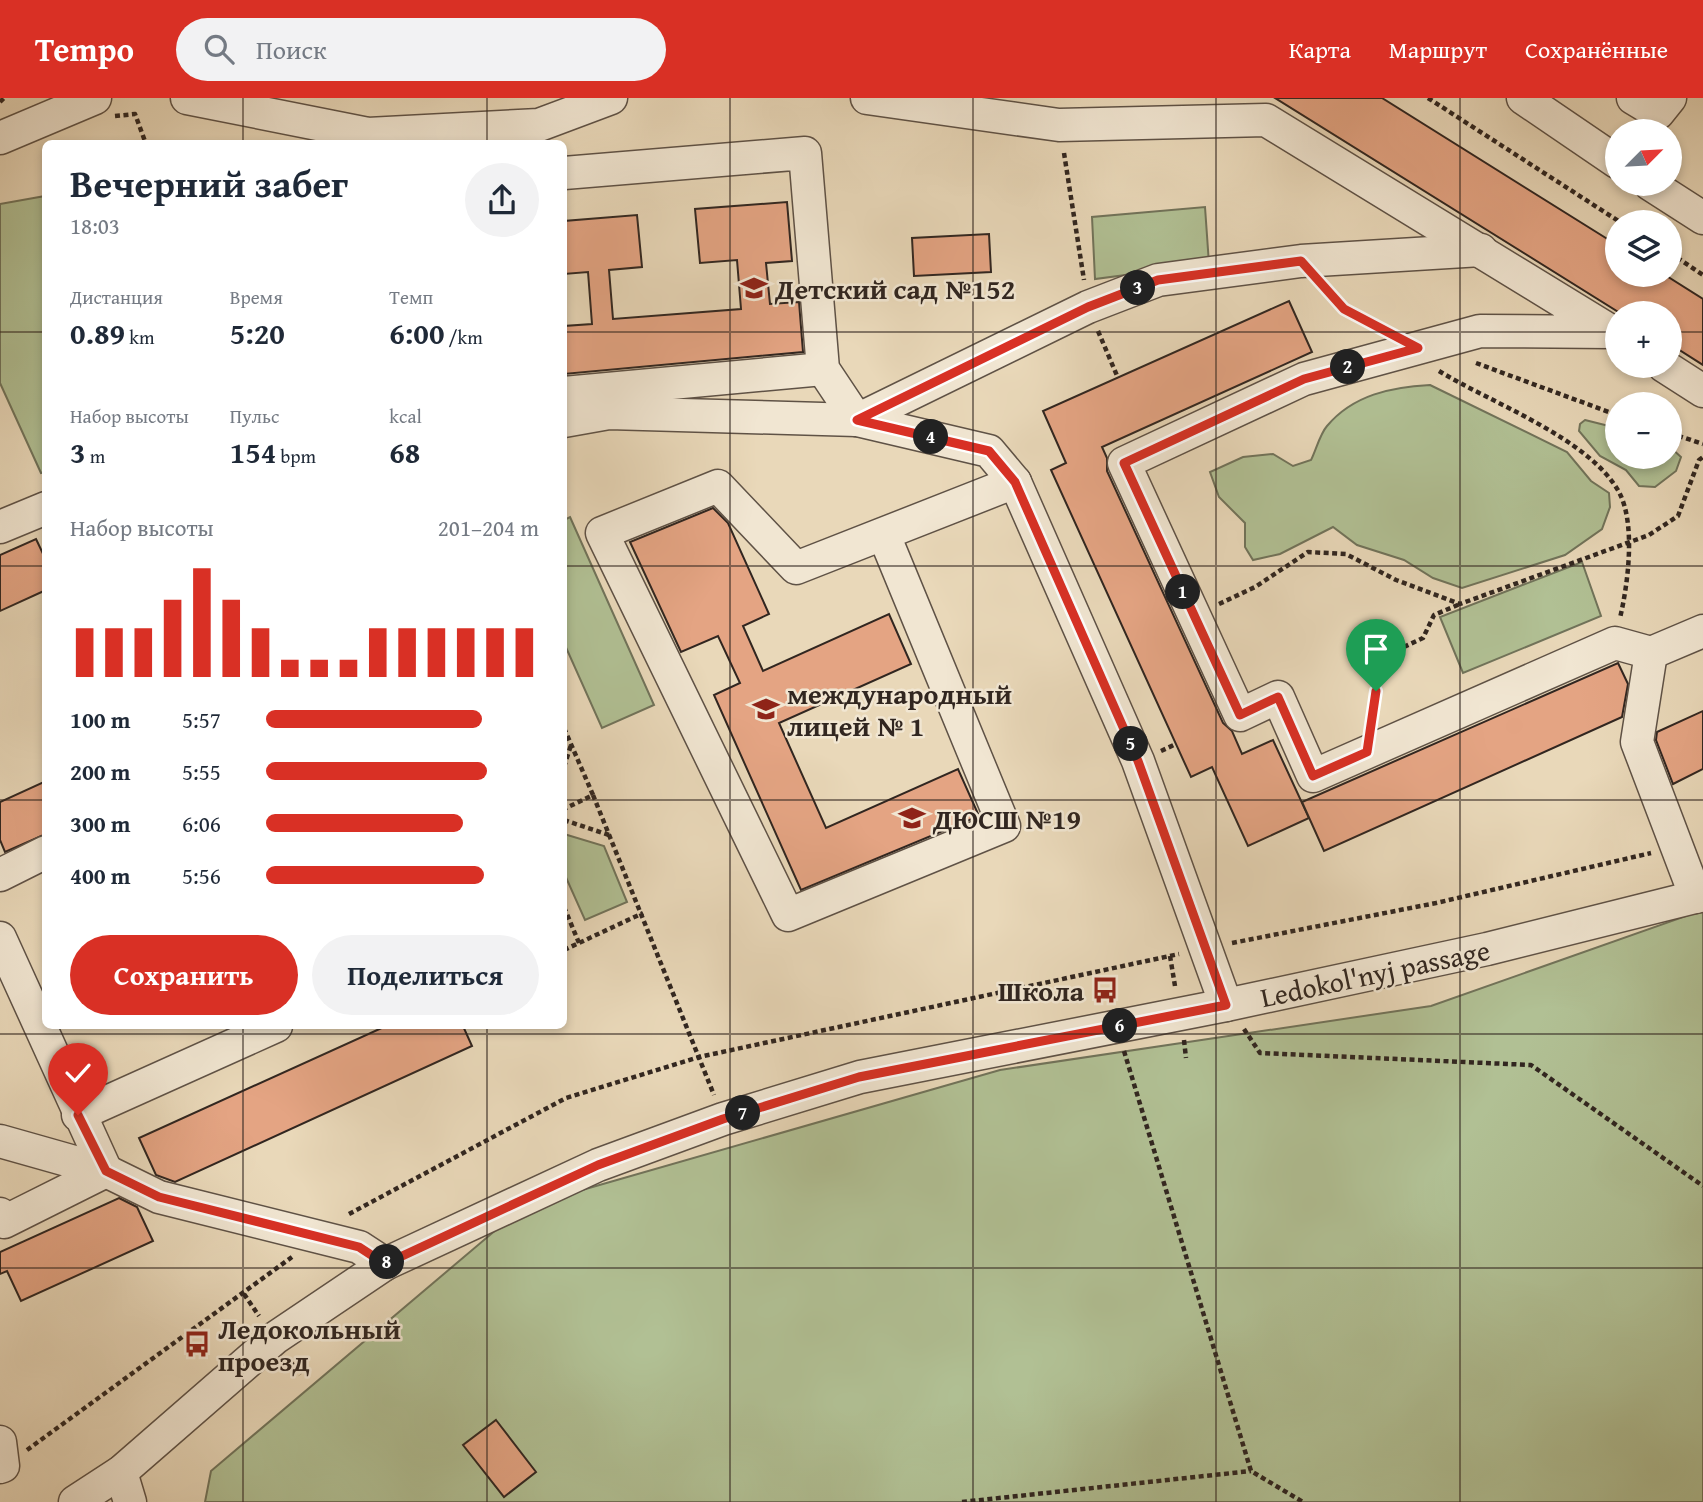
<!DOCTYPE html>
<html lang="ru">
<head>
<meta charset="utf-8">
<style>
	:root { --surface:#fff; --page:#f2f2f3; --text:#1f2937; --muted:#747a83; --accent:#d93025 }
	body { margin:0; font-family:"Gentium Book Plus",serif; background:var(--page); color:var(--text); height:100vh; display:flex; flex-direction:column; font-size:26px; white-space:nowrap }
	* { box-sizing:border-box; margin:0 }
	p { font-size:23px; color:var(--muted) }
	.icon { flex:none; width:38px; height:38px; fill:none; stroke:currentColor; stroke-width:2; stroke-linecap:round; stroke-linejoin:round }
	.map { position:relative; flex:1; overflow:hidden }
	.panel { position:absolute; left:42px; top:42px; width:525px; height:889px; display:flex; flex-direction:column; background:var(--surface); border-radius:10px; box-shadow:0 4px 10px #0003 }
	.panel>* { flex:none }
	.needle { width:46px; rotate:66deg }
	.fabs { position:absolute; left:1605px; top:21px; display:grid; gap:14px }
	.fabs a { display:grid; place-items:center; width:77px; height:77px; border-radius:50%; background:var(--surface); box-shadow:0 4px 10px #0003; font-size:35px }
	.pin { position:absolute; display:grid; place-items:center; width:60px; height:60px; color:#fff; margin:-72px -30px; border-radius:50% 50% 50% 0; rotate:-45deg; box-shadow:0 0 7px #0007 }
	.pin .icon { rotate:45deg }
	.km { position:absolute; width:35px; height:35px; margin:-18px; border-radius:50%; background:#222; color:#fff; font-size:19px; line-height:35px; text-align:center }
	.round { display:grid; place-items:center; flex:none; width:74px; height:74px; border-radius:37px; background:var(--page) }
	.headline { display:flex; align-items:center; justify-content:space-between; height:119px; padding:0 28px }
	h1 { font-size:38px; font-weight:700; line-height:52px }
	.figures { display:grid; grid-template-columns:repeat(3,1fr); gap:10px; height:119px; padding:7px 28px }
	.figures div { display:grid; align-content:center }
	.figures b { font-size:30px; font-weight:700 }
	.figures small { font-size:19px; font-weight:400 }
	.figures p { font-size:19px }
	.chart { height:196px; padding:14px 28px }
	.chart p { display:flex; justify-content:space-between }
	.chart svg { width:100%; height:126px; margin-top:7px; stroke:var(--accent); stroke-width:6 }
	.button { display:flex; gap:14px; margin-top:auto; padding:14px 28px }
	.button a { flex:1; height:80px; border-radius:42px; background:var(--accent); color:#fff; font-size:28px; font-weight:700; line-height:80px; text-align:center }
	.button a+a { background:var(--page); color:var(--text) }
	ul { padding:0 28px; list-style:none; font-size:23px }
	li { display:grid; grid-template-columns:112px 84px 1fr; align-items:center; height:52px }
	li i { height:18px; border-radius:9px; background:var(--accent) }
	header { display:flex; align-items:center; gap:42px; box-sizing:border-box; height:98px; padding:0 35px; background:var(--accent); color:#fff }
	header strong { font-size:33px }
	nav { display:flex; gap:38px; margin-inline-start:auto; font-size:24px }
	.search { width:490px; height:63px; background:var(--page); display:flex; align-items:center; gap:18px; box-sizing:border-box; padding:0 24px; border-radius:38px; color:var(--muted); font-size:26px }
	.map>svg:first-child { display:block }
</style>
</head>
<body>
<header>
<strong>Tempo</strong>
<div class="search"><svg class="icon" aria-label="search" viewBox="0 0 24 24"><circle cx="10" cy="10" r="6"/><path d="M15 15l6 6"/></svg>Поиск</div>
<nav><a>Карта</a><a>Маршрут</a><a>Сохранённые</a></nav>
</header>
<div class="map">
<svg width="1703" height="1404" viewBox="0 0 1703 1404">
	<rect width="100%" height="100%" fill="#e9d8b9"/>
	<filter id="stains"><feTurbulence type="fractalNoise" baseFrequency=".00286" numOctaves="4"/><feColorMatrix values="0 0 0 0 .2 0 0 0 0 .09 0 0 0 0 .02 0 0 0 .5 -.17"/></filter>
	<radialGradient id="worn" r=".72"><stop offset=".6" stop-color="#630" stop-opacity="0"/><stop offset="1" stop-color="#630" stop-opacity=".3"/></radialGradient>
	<g fill="#b1c094" stroke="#71735a" stroke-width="2">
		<polygon points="45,98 46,374 41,375 0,285 0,106"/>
		<polygon points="1205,109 1209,166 1095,181 1092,119"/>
		<path d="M 1430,287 L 1567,354 L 1591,383 L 1609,395 L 1610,409 L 1602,431 L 1565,457 L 1462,490 L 1433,480 L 1404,462 L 1357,447 L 1333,429 L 1280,456 L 1253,462 L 1245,449 L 1245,425 L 1219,399 L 1210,374 L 1243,359 L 1273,356 L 1293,368 L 1311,362 C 1316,352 1320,336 1327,328 C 1353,297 1391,289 1430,287 Z"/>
		<polygon points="1585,322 1617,330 1617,359 1670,359 1670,349 1681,359 1676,373 1655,389 1639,388 1626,372 1600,358 1579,333 1580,326"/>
		<polygon points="570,419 654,607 602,630 564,545 564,422"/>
		<polygon points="1582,464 1601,518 1463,575 1440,519"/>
		<polygon points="564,736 604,748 627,804 585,822 564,775"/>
		<polygon points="1703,812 1703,1404 205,1404 211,1373 523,1109 1000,972 1431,908"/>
	</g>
	<g fill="#e4a483" stroke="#312620" stroke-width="2">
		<polygon points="1275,0 1382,0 1617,147 1617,177 1665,177 1703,201 1703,267 1670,246 1670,215 1620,215"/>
		<polygon points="787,104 792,163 766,165 770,206 799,204 803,254 564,276 564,228 592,226 588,174 564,176 564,123 637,117 642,169 609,172 613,221 741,211 737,162 700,165 695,111"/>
		<polygon points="989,136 991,174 914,178 912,140"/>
		<polygon points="1289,203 1312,254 1102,349 1107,360 1107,373 1223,625 1232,633 1242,656 1273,642 1309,720 1248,748 1212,669 1191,679 1051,372 1066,365 1043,313"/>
		<polygon points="713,410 728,425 769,516 743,528 763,573 889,516 911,566 779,625 826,730 958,671 979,718 801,792 714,597 740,585 718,538 681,554 630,444"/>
		<polygon points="36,441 46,462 46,492 0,513 0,457"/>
		<polygon points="1618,565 1628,586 1622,619 1324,753 1302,704"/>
		<polygon points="1703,613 1703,671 1673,686 1656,642 1657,634"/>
		<polygon points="46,683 46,736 5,754 0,742 0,704"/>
		<polygon points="386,928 463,928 472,948 175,1084 156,1077 139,1040"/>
		<polygon points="119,1100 137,1109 153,1143 21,1203 7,1173 0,1176 0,1154"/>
		<polygon points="496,1322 536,1374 504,1399 463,1347"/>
	</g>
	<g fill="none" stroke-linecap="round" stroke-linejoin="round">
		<g stroke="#5f5246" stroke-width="35">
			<g id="minor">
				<polyline points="187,0 368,36 539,27 611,0"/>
				<polyline points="867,0 1059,27 1266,22 1612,234 1480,233 1304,281 1124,365 1240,617 1278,599 1313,678 1615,545 1651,555 1637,644 1696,799"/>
				<polyline points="1523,0 1617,64"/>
				<polyline points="1633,0 1658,15 1670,0"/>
				<polyline points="0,40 95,0"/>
				<polyline points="564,75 805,55 823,271 857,322 1088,209 1158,182 1301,163 1481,152"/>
				<polyline points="1650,86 1703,120"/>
				<polyline points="1664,268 1703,293"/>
				<polyline points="564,295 823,271"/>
				<polyline points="564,323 609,315 857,322 989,353 1015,384 1138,663 1226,907"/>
				<polyline points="0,429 46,410"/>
				<polyline points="884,437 1004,728 788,817 602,435 718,388 796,470 1015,384"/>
				<polyline points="1651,555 1703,533"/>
				<polyline points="0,777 46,754"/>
				<polyline points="0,840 106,1073 4,1124 0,1116"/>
				<polyline points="78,1017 276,928"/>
				<polyline points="0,1043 106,1073 159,1099 359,1149 385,1166"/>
				<polyline points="0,1344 3,1368 0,1369"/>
				<polyline points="121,1374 130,1404"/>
				<polyline points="75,1404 121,1374 275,1240 385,1166 598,1067 723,1021 860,979 1226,907 1487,851 1703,797"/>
			</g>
		</g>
		<g stroke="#312620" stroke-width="4.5" stroke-dasharray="5 3.5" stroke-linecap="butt">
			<polyline points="1428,0 1620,124"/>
			<polyline points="0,4 4,0"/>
			<polyline points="115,18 135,16 146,46"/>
			<polyline points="1064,55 1084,182"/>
			<polyline points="1670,155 1703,177"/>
			<polyline points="1325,190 1344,211 1384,229"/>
			<polyline points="1098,233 1118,280"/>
			<polyline points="1476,265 1617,317"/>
			<path d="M 1439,273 C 1491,305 1589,340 1619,394 C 1636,426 1628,486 1620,520"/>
			<polyline points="1670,335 1703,346"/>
			<polyline points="1219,506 1255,489 1308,454 1346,456 1396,482 1460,506 1649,437 1678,418 1699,362 1703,359"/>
			<polyline points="1373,622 1375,593 1389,556 1423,540 1434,517 1460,506"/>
			<polyline points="564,630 593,697 564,711"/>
			<polyline points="1161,653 1176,646"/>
			<polyline points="564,669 571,647"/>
			<polyline points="593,697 714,997"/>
			<polyline points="564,722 609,737"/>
			<polyline points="564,809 579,845"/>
			<polyline points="1232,845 1436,805 1651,755"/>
			<polyline points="564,852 643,815"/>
			<polyline points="1170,858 1175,888"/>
			<polyline points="1244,931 1260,955 1531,967 1703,1088"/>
			<polyline points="1184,942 1186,960"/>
			<polyline points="1124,953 1251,1373 1303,1404"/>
			<polyline points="349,1116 566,1000 699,959 1179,856"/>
			<polyline points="244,1196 259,1218"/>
			<polyline points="290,1263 300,1277"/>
			<polyline points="27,1352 292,1159"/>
			<polyline points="962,1404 1251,1373"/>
		</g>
		<use href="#minor" stroke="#f1e6d2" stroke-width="32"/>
	</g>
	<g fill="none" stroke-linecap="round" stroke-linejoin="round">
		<g stroke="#fff" stroke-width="14">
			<polyline id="route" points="78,1017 106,1073 159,1099 359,1149 385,1166 598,1067 723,1021 859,979 1226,907 1138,663 1015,384 989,353 857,322 1088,209 1158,182 1301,163 1344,211 1418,250 1304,281 1124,365 1240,617 1278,599 1313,678 1367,654 1376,593"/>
		</g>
		<use href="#route" stroke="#d93025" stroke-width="9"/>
	</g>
	<path fill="none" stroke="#312620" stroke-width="2" stroke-opacity="0.55" d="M 243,0 L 243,46M 487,0 L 487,46M 730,0 L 730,1404M 973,0 L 973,1404M 1216,0 L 1216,1404M 1460,0 L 1460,1404M 0,234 L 46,234M 564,234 L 1617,234M 1670,234 L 1703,234M 0,468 L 46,468M 564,468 L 1703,468M 0,702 L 46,702M 564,702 L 1703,702M 243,928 L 243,1404M 487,928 L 487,1404M 0,936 L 1703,936M 0,1170 L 1703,1170"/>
	<defs>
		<g id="school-bare" transform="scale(2.1)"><path d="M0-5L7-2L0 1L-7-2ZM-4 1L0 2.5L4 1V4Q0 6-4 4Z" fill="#8f2418" stroke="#f1e6d2" stroke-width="2.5" paint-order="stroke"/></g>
		<g id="bus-bare" transform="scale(2.1)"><path d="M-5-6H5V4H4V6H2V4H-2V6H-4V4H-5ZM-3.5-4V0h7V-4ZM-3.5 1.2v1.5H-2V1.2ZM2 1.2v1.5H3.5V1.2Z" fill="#8f2418" stroke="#f1e6d2" stroke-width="2.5" paint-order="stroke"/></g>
	</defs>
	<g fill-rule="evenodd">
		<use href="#school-bare" x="754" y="190"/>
		<use href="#school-bare" x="766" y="611"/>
		<use href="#school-bare" x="912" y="720"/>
		<use href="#bus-bare" x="1105" y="892"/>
		<use href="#bus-bare" x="197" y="1246"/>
	</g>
	<g text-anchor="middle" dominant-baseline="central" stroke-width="5" stroke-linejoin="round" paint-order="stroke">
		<g font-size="28" font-weight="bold" fill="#312620" stroke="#f1e6d2" text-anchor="start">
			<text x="775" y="190">Детский сад №152</text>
			<text x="787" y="595">международный<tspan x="787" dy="32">лицей № 1</tspan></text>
			<text x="933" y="720">ДЮСШ №19</text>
			<text x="1084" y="892" text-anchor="end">Школа</text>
			<text x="218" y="1230">Ледокольный<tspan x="218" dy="32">проезд</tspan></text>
		</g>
		<g font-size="28" fill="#312620" stroke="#f1e6d2">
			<text transform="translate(1375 875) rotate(-12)">Ledokol'nyj passage</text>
		</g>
	</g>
	<rect width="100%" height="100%" filter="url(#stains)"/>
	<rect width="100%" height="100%" fill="url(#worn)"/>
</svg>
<div class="fabs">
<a><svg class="needle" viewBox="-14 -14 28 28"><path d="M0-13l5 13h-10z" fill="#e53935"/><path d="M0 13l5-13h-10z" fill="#747a83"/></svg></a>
<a><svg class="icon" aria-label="layers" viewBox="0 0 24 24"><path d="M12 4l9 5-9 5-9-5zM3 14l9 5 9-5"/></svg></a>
<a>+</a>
<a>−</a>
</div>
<div class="pin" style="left:1376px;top:593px;background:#1e9e55"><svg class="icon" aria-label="arrive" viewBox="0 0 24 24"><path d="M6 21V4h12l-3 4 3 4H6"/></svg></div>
<div class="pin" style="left:78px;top:1017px;background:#d93025"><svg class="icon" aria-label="check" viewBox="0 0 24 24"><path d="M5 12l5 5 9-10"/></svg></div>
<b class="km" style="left:1183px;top:494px">1</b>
<b class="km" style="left:1348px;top:269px">2</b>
<b class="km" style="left:1138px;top:190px">3</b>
<b class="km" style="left:931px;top:339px">4</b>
<b class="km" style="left:1131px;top:646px">5</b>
<b class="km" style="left:1120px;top:928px">6</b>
<b class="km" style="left:743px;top:1015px">7</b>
<b class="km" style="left:387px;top:1164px">8</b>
<section class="panel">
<div class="headline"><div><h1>Вечерний забег</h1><p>18:03</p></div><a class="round"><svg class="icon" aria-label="share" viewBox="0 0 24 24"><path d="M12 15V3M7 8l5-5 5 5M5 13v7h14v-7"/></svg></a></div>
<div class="figures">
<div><p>Дистанция</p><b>0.89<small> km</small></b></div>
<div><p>Время</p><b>5:20</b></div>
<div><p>Темп</p><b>6:00<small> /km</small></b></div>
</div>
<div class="figures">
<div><p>Набор высоты</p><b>3<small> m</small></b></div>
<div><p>Пульс</p><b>154<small> bpm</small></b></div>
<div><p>kcal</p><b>68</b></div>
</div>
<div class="chart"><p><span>Набор высоты</span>201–204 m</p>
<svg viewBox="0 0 160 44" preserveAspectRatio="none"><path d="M5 44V27M15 44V27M25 44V27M35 44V17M45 44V6M55 44V17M65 44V27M75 44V38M85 44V38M95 44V38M105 44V27M115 44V27M125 44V27M135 44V27M145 44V27M155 44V27"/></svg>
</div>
<ul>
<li><b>100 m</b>5:57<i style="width:79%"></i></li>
<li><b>200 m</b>5:55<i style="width:81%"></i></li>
<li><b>300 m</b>6:06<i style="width:72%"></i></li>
<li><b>400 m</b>5:56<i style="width:80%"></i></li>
</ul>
<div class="button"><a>Сохранить</a><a>Поделиться</a></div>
</section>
</div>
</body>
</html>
